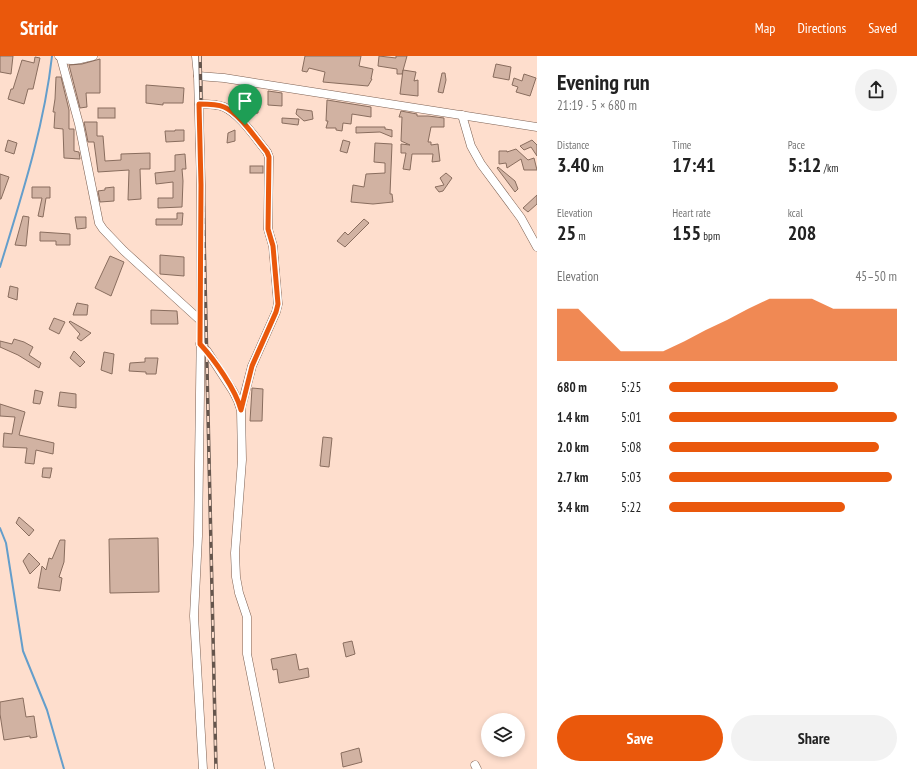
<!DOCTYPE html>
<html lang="en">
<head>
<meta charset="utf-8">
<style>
	:root { --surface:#fff; --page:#f2f2f2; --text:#222; --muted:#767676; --accent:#ea580c }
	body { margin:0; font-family:"PT Sans Narrow",sans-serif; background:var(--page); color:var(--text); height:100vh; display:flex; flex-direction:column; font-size:15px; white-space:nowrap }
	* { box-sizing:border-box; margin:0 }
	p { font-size:13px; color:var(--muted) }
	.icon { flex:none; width:22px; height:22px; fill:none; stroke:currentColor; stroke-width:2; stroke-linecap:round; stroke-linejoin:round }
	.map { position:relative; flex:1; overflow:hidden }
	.details { display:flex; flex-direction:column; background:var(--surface); width:380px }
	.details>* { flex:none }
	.buttons { position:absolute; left:481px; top:657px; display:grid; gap:8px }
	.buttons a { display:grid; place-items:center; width:44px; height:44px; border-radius:50%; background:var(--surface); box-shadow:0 2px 6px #0003; font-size:20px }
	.pin { position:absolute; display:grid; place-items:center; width:34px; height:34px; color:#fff; margin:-41px -17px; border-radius:50% 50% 50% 0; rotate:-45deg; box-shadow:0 0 4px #0007 }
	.pin .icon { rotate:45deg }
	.round { display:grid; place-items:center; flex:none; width:42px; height:42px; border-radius:21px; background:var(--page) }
	.head { display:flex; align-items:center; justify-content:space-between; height:68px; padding:0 20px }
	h1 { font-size:22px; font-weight:700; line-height:30px }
	.figures { display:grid; grid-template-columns:repeat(3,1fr); gap:6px; height:68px; padding:4px 20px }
	.figures div { display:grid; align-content:center }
	.figures b { font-size:20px; font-weight:700 }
	.figures small { font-size:11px; font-weight:400 }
	.figures p { font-size:11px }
	.chart { height:112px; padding:8px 20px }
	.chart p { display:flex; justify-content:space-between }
	.chart svg { width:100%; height:72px; margin-top:4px; fill:var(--accent); opacity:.7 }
	.cta { display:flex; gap:8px; margin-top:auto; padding:8px 20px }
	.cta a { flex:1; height:46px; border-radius:24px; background:var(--accent); color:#fff; font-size:16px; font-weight:700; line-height:46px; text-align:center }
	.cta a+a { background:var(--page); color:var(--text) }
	ul { padding:0 20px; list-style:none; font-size:13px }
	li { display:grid; grid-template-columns:64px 48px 1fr; align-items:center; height:30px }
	li i { height:10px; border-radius:5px; background:var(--accent) }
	header { display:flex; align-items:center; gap:24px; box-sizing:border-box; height:56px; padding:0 20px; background:var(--accent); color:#fff }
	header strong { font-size:19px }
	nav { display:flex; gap:22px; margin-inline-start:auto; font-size:14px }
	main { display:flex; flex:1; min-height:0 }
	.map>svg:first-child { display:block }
</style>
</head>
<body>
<header>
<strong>Stridr</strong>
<nav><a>Map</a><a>Directions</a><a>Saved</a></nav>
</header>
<main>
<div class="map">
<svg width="537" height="713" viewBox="0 0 537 713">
	<rect width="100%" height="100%" fill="#fedecd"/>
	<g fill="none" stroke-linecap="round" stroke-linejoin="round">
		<g stroke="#649ecb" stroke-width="2">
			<path d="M 0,211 C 21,142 44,72 52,0"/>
			<polyline points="0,472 6,487 23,595 47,654 64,713"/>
		</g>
	</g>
	<g fill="#d1b2a2" stroke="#896d5e">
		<polygon points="0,0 13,0 11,18 0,16"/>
		<polygon points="305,0 361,0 359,10 373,13 371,23 372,23 368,30 323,26 325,16 309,12 307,16 302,15"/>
		<polygon points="379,0 396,2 396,0 407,0 402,18 397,18 397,13 378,10"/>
		<polygon points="35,1 40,2 33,33 28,33 24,48 8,43 11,33 13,33 22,4 34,7"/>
		<polygon points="100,3 100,37 86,37 87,51 80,52 69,9 82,8"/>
		<polygon points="496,8 511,11 509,24 493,21"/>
		<polygon points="403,14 416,16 414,25 418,24 418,40 400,38"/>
		<polygon points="442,17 445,17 446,24 443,37 438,36"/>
		<polygon points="524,18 536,22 530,40 516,36 518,31 512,29 514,22 522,25"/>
		<polygon points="56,21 61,21 69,54 69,73 74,73 74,95 79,96 80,103 64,102 63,73 54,72 55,56 53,56 55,43"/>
		<polygon points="146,29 184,32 183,47 163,47 163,49 146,47"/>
		<polygon points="239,31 249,31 249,37 258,36 258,57 244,59 237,53"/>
		<polygon points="268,35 282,37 282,50 268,49"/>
		<polygon points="327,44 371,51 371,61 352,58 351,68 343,67 342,75 336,74 336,72 326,72 328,65 326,65"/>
		<rect x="98" y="52" width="17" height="10"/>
		<polygon points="297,53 312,55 313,63 304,65 296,58"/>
		<polygon points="401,55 417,58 417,60 428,60 444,62 444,71 431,71 428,86 431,86 431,89 438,88 440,105 432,106 433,98 412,98 410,114 403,113 406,97 401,97 401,88 410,89 401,85 402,61 399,61"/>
		<polygon points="282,62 299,63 298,69 282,67"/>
		<polygon points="84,66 97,66 97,80 103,80 105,105 121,104 121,98 150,97 150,113 140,113 141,143 128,144 129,114 98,116 94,86 88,86"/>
		<polygon points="356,71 385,71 385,73 392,74 392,81 380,76 356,77"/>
		<polygon points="175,74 184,74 184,85 166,86 165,75 175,75"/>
		<polygon points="235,74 235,85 227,87 228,77"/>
		<polygon points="8,84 17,87 14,98 5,95"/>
		<polygon points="343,84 350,86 347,97 340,95"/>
		<polygon points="532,84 537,89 537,100 531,91 524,94 520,90"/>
		<polygon points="375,87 392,88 390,138 392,138 393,146 373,148 351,146 353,129 364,131 366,118 385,117 385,107 374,106"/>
		<polygon points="516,93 528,104 534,102 537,114 524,114 521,103 507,112 506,107 499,108 499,95 507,95 507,96"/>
		<polygon points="185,98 186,113 182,113 183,125 182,151 158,152 158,142 173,142 173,126 156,128 155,117 175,115 175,99"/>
		<rect x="250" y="110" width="13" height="7"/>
		<polygon points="498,111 515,125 518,133 515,136 497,112"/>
		<polygon points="446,117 452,122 443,135 439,136 435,131 444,129 440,122"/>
		<polygon points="0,118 9,121 1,143 0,143"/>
		<polygon points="32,131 50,131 50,142 46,142 43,161 38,160 42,142 32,142"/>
		<polygon points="114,131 114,145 100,146 98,135 105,134 105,132"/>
		<polygon points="537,139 537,148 528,156 523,152"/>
		<polygon points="177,157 183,157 182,169 156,169 156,163 177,163"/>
		<polygon points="23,160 29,161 26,190 15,189"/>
		<polygon points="75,161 86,161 86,172 77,173"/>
		<polygon points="364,163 369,167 345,191 337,185 345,176 348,179"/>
		<polygon points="40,176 70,178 70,189 56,189 56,185 40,185"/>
		<polygon points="160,199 184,201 184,220 160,218"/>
		<polygon points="110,200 124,206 111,240 95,232"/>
		<polygon points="10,230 18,232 17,244 8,241"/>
		<polygon points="77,247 88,249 87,259 73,259"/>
		<polygon points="151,254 177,255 178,268 151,268"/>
		<polygon points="54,262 65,266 59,278 49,273"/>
		<polygon points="70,265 91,277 81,285 77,282 80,278 69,266"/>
		<polygon points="14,283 24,286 33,291 29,299 41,307 39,312 18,299 0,291 0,285 12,288"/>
		<polygon points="74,295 85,306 80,311 70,302"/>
		<polygon points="104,296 114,298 112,318 101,314"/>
		<polygon points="145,302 158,302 156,318 146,318 146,316 129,315 130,307 145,306"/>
		<polygon points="252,332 263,333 262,365 250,365"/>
		<polygon points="35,334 43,336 40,348 33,347"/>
		<polygon points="60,336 76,338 76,352 58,350"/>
		<polygon points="0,348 25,356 19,379 54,387 53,398 36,394 34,408 25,407 27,392 3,391 4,377 12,378 15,361 0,360"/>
		<polygon points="323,381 332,382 329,411 320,410"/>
		<polygon points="43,412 52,412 50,422 42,421"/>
		<polygon points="19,461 34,474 29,480 16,467"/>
		<polygon points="158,482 159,536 110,537 109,483"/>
		<polygon points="60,484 65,484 64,506 59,521 62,522 60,535 38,532 42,510 46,514 49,502 52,503"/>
		<polygon points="29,497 40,508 30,518 23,505"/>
		<polygon points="352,585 355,598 346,601 343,587"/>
		<polygon points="296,598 299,614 308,612 309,621 279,627 277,613 273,614 271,603"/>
		<polygon points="23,642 26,661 34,660 37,681 30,682 30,680 4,684 0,658 0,646"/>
		<polygon points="359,692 362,706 343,711 341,697"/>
	</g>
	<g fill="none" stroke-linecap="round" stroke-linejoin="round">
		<g stroke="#7c6052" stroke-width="9">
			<g id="minor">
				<path d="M 59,0 C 67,8 84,2 93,0"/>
				<polyline points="196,0 198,20 201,129 201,265 198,480 194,560 203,713"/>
				<polyline points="61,2 79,68 99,167 103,173 124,195 201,265"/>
				<polyline points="198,20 224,22 537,71"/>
				<path d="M 199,48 C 207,48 217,48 224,51 C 240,58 256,83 267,96 L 269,101 L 268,173 L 273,190 L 278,248 L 276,256 L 252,310 L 241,352"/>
				<polyline points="462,59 471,90 481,108 521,162 537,191"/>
				<polyline points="200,288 207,295 233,335 238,345 241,354 242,404 235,497 236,521 239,537 247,561 247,598 270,713"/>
				<polyline points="475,709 477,713"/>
			</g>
		</g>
		<use href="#minor" stroke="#fff" stroke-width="8"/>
		<g stroke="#65554c" stroke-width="3.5">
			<polyline id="rail" points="200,0 216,713"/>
		</g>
		<use href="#rail" stroke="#fedecd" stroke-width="2" stroke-dasharray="6" stroke-linecap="butt"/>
	</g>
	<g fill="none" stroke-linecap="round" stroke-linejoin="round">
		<g stroke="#fff" stroke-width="8">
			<path id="route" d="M 199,48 C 207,48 217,48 224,51 C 240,58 256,83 267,96 L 269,101 L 268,173 L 273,190 L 278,248 L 276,256 L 252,310 L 241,354 C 236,334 214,303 200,288 L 201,129 Z"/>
		</g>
		<use href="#route" stroke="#ea580c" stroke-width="5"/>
	</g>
</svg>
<div class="buttons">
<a><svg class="icon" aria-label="layers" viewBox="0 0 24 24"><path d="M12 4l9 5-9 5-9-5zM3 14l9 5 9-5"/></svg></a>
</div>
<div class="pin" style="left:245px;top:69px;background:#1e9e55"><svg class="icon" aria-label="arrive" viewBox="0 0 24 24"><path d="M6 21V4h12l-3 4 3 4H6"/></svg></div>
</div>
<section class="details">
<div class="head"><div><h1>Evening run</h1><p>21:19 · 5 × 680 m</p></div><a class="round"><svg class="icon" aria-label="share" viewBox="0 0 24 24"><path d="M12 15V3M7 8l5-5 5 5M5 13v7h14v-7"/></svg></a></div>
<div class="figures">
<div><p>Distance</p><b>3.40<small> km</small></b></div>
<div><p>Time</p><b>17:41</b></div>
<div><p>Pace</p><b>5:12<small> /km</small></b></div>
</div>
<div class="figures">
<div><p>Elevation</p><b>25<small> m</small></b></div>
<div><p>Heart rate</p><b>155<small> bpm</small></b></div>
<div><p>kcal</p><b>208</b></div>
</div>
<div class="chart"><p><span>Elevation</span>45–50 m</p>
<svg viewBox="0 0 160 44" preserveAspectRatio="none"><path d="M0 44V12L10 12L20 25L30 38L40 38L50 38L60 32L70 25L80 19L90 12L100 6L110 6L120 6L130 12L140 12L150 12L160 12V44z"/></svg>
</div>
<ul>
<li><b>680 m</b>5:25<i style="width:74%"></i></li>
<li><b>1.4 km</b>5:01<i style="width:100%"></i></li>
<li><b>2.0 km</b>5:08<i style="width:92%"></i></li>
<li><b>2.7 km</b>5:03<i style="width:98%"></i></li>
<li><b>3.4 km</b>5:22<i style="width:77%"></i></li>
</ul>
<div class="cta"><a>Save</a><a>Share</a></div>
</section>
</main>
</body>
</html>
